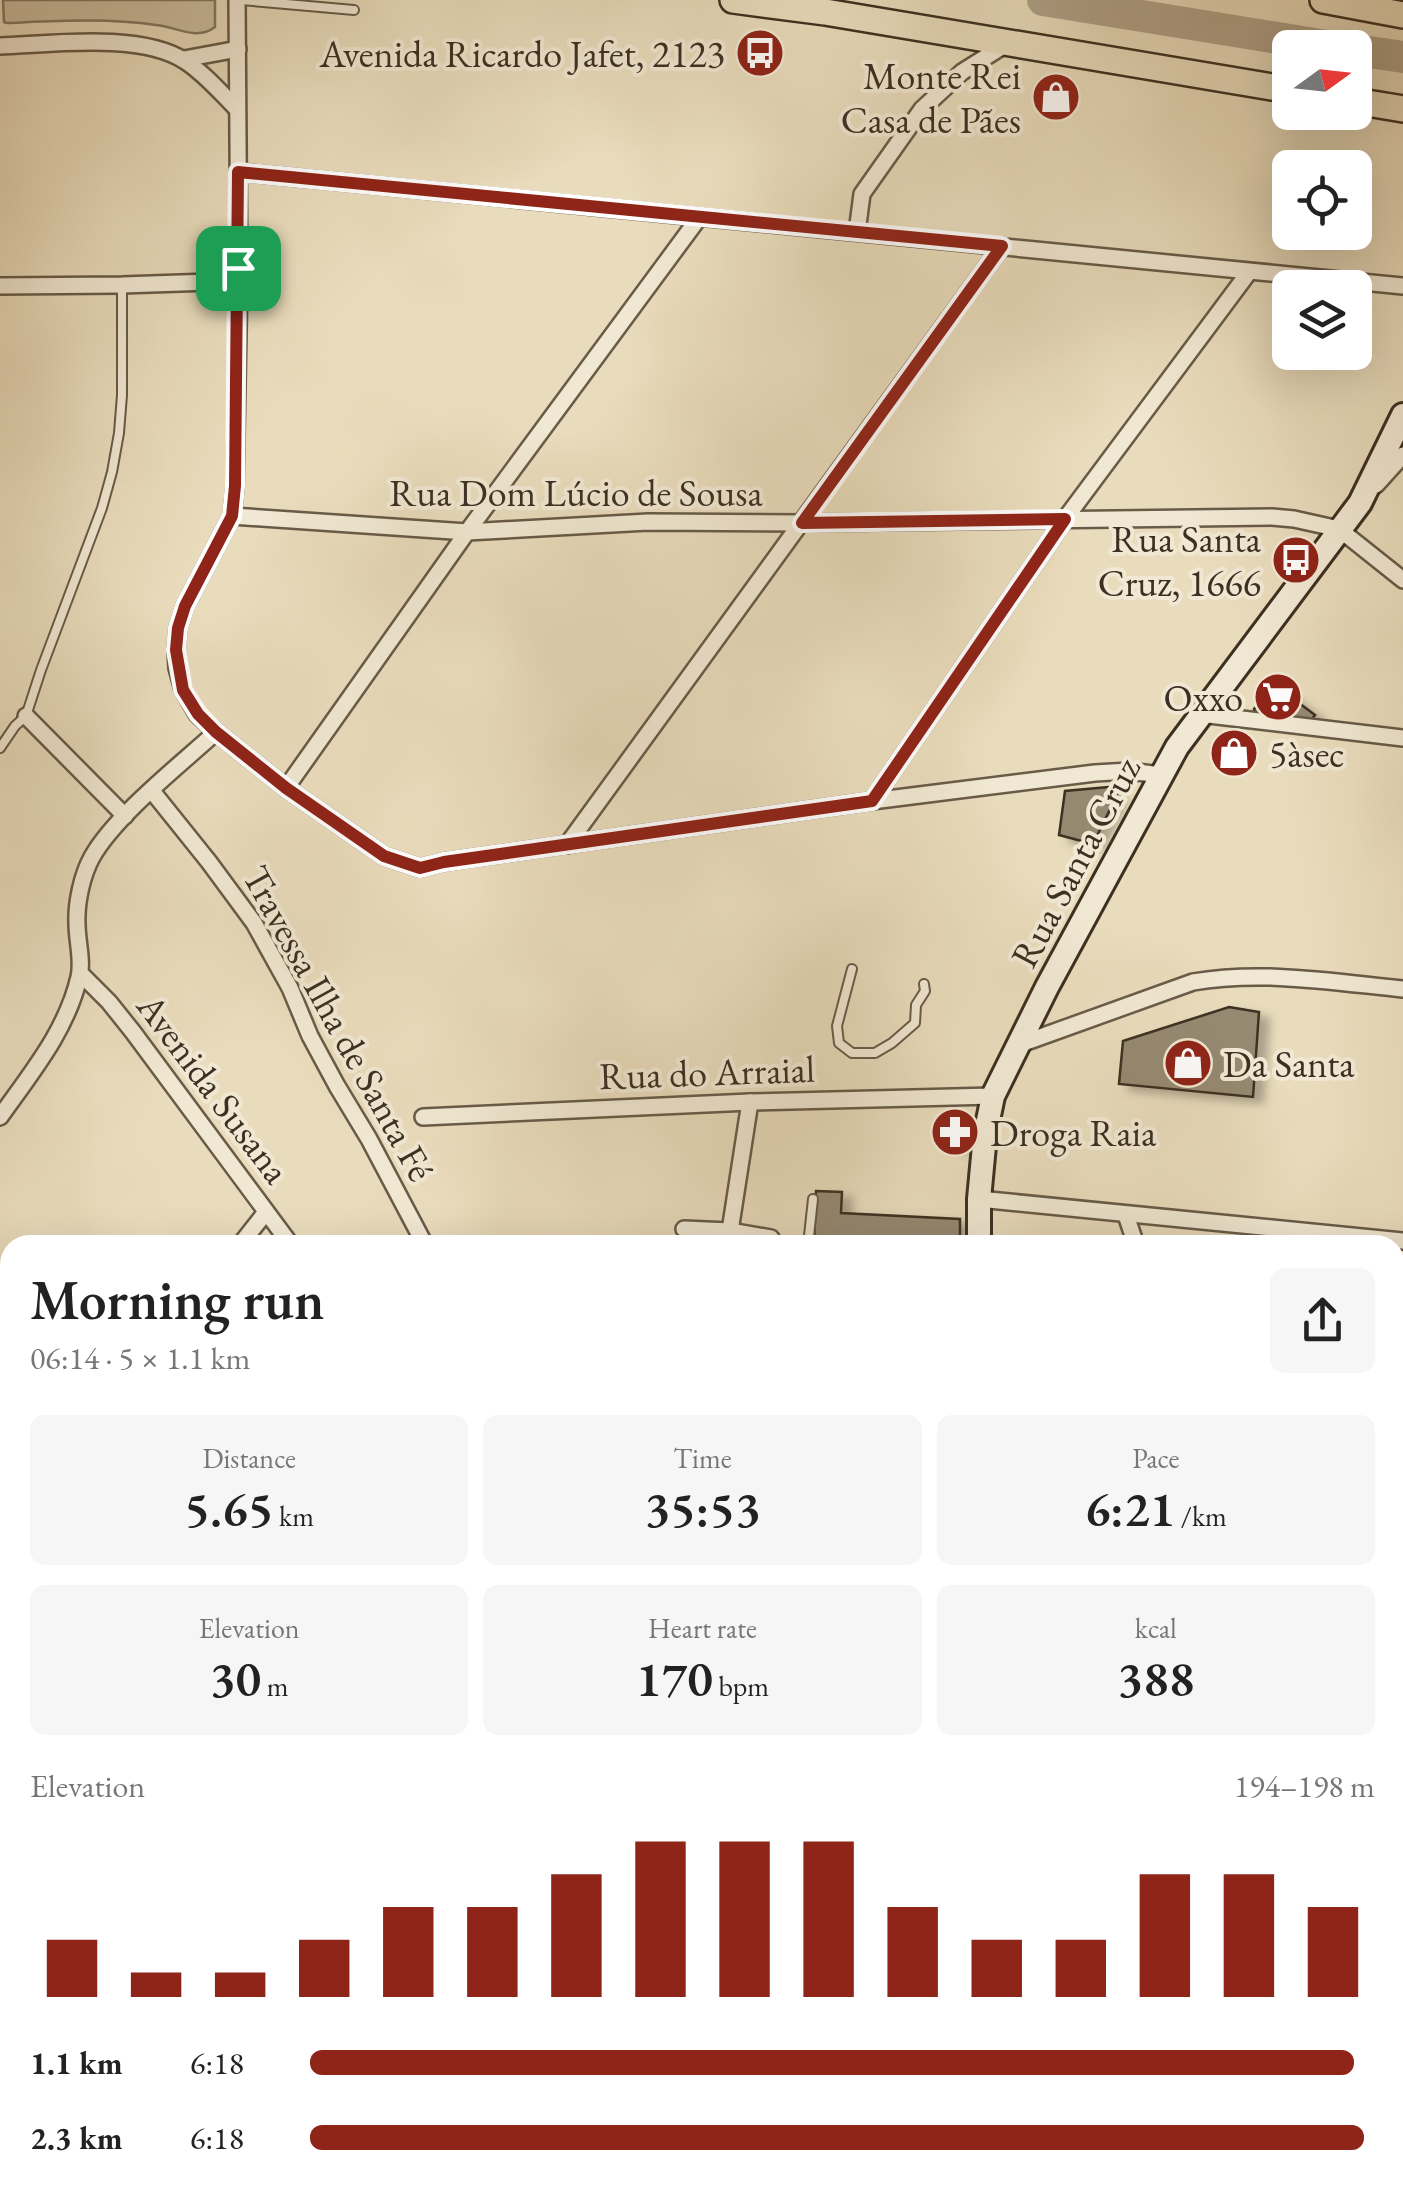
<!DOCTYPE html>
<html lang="en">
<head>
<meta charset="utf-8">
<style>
	:root { --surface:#fff; --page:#f6f6f6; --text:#222; --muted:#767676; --accent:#8f2418 }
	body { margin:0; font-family:"EB Garamond",serif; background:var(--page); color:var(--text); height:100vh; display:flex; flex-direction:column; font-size:38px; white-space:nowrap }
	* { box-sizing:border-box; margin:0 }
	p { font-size:32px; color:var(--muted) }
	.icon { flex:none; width:55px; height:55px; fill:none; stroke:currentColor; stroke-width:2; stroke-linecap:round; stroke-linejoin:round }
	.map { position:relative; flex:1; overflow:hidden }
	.panel { position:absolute; left:0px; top:1235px; width:1405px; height:962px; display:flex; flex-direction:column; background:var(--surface); border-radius:30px 30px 0 0; box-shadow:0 10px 40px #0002 }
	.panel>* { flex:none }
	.needle { width:65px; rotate:75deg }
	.controls { position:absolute; left:1272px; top:30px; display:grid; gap:20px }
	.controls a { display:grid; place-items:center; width:100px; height:100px; border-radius:15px; background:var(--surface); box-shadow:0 10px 40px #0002; font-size:50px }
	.pin { position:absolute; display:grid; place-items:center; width:85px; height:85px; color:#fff; margin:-42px; border-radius:20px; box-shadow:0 5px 15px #0006 }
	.round { display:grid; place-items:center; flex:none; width:105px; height:105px; border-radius:15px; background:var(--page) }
	.head { display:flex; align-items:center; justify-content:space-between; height:170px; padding:0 30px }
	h1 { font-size:55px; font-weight:600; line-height:75px }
	.figures { display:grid; grid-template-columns:repeat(3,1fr); gap:15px; height:170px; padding:10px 30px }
	.figures div { display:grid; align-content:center; border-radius:15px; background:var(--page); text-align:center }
	.figures b { font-size:50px; font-weight:600 }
	.figures small { font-size:28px; font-weight:400 }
	.figures p { font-size:28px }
	.chart { height:280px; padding:20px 30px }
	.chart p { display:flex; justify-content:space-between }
	.chart svg { width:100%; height:180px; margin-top:10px; stroke:var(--accent); stroke-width:6 }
	ul { padding:0 30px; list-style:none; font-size:32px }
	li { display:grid; grid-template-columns:160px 120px 1fr; align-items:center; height:75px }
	li i { height:25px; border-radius:12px; background:var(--accent) }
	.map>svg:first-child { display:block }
</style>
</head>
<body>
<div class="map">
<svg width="1403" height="2196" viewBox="0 0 1403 2196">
	<defs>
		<filter id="shadow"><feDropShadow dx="10" dy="6" stdDeviation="5" flood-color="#0004"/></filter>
	</defs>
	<rect width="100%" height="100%" fill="#e9dcbc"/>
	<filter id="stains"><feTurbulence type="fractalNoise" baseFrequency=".002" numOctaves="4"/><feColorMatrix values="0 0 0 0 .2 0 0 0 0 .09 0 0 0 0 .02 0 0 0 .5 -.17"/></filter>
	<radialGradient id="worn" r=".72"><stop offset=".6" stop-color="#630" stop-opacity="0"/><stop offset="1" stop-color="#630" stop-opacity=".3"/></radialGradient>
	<path fill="#ccbfa2" stroke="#847862" stroke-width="2.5" d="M 3,0 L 215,0 L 215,27 C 197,41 177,27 156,25 C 106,18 58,21 7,23 L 4,22 Z"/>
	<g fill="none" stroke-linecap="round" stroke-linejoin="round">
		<g stroke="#afa288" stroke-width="32">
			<polyline points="1043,0 1339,48"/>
			<polyline points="1355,50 1403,57"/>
		</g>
	</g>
	<g fill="#968972" stroke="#3d3022" stroke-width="2.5" filter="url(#shadow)">
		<polygon points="1275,685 1315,715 1309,723 1257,716 1254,709"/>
		<polygon points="1108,787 1117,795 1093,844 1059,835 1065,791"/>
		<polygon points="1229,1007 1259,1012 1253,1097 1119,1084 1123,1041"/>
		<polygon points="949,1121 961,1122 962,1146 952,1145 949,1142"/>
		<polygon points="816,1191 842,1192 841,1213 960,1219 960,1245 814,1245"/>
	</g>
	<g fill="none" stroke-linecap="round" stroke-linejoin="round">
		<g stroke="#685b48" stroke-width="12">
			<g id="lane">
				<polyline points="241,0 354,10"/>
				<polyline points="0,748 15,726 26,716 41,670 102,508 112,472 119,433 122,395 122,285"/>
				<polyline points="852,969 837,1026 839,1043 852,1053 875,1053 892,1043 915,1023 916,1005 925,991 924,984"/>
				<polyline points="808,1245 813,1199"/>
			</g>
		</g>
		<g stroke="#685b48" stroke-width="20">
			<g id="street">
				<polyline points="237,0 239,281 235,487 232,516 185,606 178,628 176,649 177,668 183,690 197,714 216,732 286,788 384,856 420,868 444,862 872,801 1095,773 1129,771 1161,775"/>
				<path d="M 0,46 C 51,44 142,32 185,61 C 204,73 221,93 237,109"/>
				<polyline points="184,59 238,49"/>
				<polyline points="239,172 1403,286"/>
				<polyline points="857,232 862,194 922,109 962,72 1008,43"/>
				<polyline points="0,286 122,285 239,281"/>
				<polyline points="1376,485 1403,455"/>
				<polyline points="232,516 467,532 648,522 802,523 1272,517 1294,519 1339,529 1403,580"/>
				<polyline points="1200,714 1403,738"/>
				<polyline points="26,716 125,816"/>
				<polyline points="286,788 467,532 698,219"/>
				<polyline points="152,791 209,862 254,923 290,988 310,1036 337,1086 369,1139 425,1245"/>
				<polyline points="872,801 1065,519 1249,272"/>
				<polyline points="567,845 1002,246"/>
				<polyline points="80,973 109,1002 133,1032 291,1245"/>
				<path d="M 1018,1045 L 1193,982 C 1262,970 1333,982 1403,989"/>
				<path d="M 0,1117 C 31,1073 67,1030 79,977 C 83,961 77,941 77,924 C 76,903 82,875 92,857 C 116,815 180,765 216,732"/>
				<polyline points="423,1117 750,1102 993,1096"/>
				<polyline points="979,1199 1403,1241"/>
				<polyline points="1126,1215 1136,1245"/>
				<polyline points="684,1229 730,1231 771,1238"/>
				<polyline points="730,1231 750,1102"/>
				<polyline points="240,1245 266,1212"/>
				<polyline points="1398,1484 1403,1498"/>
				<polyline points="1395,1561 1403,1554"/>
				<polyline points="0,1570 10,1556"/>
				<polyline points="0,1795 10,1786"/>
				<polyline points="1395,1894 1403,1897"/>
				<polyline points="0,1919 10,1919"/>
				<polyline points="142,2188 142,2196"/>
				<polyline points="498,2188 499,2196"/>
				<polyline points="693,2188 695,2196"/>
				<polyline points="841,2188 843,2196"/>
			</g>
		</g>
		<g stroke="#3d3022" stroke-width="28">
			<g id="secondary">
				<polyline points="979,1245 979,1199 985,1135 993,1096 1047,987 1177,747 1360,503 1403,415"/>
				<polyline points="1140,2188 1142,2196"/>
			</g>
		</g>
		<g stroke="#3d3022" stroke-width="30">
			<g id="primary">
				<polyline points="733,0 825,12 1290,90"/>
				<polyline points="1323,0 1403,15"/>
				<polyline points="1355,101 1403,109"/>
			</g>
		</g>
		<polyline stroke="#3d3022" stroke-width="4" stroke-dasharray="8 5" stroke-linecap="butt" points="1079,852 1097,851 1098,849"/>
		<use href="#lane" stroke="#f1e8d3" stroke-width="8"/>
		<use href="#street" stroke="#f1e8d3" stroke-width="15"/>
		<use href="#secondary" stroke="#f1e8d3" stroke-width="22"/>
		<use href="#primary" stroke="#e9dcbc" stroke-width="25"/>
	</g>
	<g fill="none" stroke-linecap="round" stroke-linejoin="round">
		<g stroke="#fff" stroke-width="20">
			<polygon id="route" points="238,172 1002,246 802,523 1065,519 872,801 444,862 420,868 384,856 286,788 216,732 198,714 183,690 176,650 178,628 185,606 232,516 235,486"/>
		</g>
		<use href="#route" stroke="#8f2418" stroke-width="12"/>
	</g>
	<defs>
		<g id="bus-disc" transform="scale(2.5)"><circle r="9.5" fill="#8f2418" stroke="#f1e8d3"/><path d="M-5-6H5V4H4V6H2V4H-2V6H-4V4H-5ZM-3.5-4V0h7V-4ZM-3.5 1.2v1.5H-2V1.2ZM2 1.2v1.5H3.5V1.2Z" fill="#fff"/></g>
		<g id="shop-disc" transform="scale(2.5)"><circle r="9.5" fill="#8f2418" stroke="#f1e8d3"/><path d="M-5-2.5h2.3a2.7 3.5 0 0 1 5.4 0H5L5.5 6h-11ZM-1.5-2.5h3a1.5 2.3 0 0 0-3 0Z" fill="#fff"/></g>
		<g id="supermarket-disc" transform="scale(2.5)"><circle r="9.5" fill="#8f2418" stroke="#f1e8d3"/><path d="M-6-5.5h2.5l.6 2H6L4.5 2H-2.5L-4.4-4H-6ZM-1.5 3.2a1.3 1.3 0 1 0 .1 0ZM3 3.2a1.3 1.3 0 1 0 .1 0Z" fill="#fff"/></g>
		<g id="pharmacy-disc" transform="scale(2.5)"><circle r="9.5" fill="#8f2418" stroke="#f1e8d3"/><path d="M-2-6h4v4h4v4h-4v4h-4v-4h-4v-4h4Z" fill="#fff"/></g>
	</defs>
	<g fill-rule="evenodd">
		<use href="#bus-disc" x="760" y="53"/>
		<use href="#shop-disc" x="1056" y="97"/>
		<use href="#bus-disc" x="1296" y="560"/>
		<use href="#supermarket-disc" x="1278" y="697"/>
		<use href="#shop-disc" x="1234" y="753"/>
		<use href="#shop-disc" x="1188" y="1063"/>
		<use href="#pharmacy-disc" x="955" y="1132"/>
	</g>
	<g text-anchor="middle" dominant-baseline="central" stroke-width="8" stroke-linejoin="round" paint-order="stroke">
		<g font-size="38" fill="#3d3022" stroke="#f1e8d3" text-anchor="end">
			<text x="725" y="53">Avenida Ricardo Jafet, 2123</text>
			<text x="1021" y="75">Monte Rei<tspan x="1021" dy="44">Casa de Pães</tspan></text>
			<text x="1261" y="538">Rua Santa<tspan x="1261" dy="44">Cruz, 1666</tspan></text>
			<text x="1243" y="697">Oxxo</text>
			<text x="1269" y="753" text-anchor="start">5àsec</text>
			<text x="1223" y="1063" text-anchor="start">Da Santa</text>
			<text x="990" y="1132" text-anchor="start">Droga Raia</text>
		</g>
		<g font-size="38" fill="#3d3022" stroke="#f1e8d3">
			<text x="576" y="492">Rua Dom Lúcio de Sousa</text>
			<text transform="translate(1075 862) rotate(-62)">Rua Santa Cruz</text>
			<text transform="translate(339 1023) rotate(61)">Travessa Ilha de Santa Fé</text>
			<text transform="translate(707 1072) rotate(-2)">Rua do Arraial</text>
			<text transform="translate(214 1088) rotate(53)">Avenida Susana</text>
		</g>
	</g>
	<rect width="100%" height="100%" filter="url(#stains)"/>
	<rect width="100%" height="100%" fill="url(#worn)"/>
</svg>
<div class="controls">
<a><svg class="needle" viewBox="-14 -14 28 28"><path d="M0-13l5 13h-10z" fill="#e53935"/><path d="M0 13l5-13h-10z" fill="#767676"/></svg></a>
<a><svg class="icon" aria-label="locate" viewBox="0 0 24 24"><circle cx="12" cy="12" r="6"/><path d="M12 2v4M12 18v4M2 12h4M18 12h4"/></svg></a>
<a><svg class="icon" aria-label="layers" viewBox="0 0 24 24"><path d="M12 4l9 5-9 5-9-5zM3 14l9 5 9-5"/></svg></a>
</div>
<div class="pin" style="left:238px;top:268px;background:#1e9e55"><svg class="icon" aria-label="arrive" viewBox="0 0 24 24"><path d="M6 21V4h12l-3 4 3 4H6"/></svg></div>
<section class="panel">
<div class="head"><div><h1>Morning run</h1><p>06:14 · 5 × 1.1 km</p></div><a class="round"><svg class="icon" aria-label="share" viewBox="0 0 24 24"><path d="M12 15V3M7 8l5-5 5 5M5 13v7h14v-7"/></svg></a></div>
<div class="figures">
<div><p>Distance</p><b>5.65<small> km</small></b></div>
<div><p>Time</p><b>35:53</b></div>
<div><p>Pace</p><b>6:21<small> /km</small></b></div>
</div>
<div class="figures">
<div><p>Elevation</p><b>30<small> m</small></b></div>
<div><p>Heart rate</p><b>170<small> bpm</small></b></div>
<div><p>kcal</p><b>388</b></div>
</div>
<div class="chart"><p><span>Elevation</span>194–198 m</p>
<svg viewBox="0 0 160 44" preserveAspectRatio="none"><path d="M5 44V30M15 44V38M25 44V38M35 44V30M45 44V22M55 44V22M65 44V14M75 44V6M85 44V6M95 44V6M105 44V22M115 44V30M125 44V30M135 44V14M145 44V14M155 44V22"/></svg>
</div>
<ul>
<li><b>1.1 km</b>6:18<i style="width:98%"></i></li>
<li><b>2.3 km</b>6:18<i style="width:99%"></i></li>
</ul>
</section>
</div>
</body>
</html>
